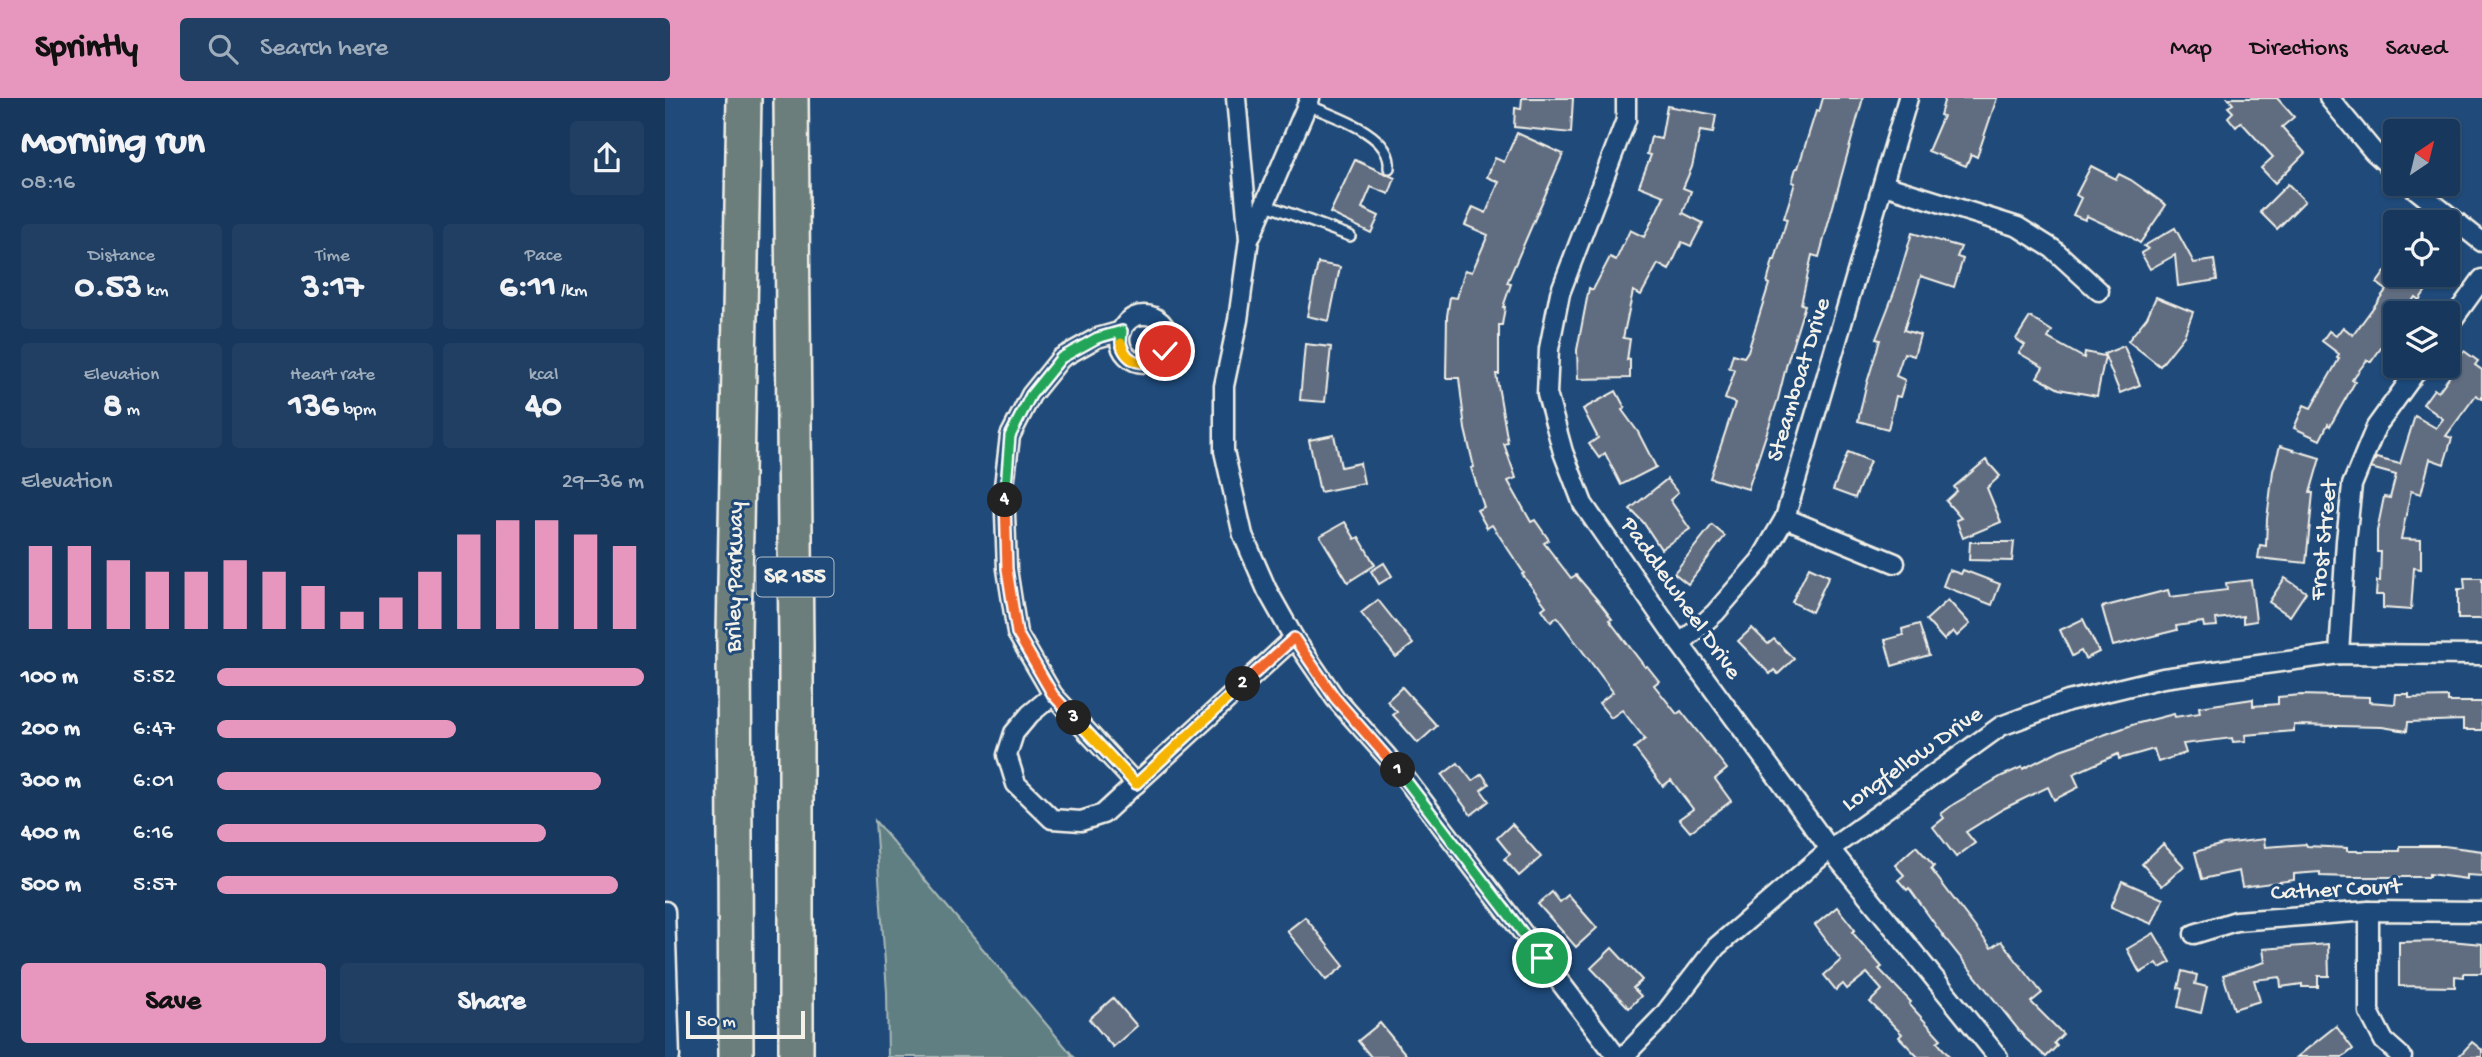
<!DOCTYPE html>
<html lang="en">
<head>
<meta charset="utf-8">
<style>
	:root { --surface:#17385c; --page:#203f62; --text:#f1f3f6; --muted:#9eacbb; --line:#365272; --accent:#e797bd }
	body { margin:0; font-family:"Gochi Hand",sans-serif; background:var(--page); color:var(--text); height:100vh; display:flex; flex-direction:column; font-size:26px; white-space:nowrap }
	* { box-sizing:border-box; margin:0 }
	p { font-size:23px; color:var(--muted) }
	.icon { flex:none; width:38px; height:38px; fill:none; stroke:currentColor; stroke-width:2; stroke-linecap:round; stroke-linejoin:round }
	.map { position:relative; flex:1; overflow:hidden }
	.drawer { display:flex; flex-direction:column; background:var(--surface); width:665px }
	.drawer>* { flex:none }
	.needle { width:46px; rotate:35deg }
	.controls { position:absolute; left:1718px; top:21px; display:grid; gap:14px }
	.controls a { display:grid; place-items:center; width:77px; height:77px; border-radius:7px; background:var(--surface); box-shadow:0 2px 5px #0004,0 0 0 2px var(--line); font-size:35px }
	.scale { position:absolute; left:21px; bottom:18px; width:119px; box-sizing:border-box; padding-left:7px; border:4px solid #f4f1e8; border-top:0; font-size:19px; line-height:24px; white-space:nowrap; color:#f4f1e8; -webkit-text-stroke:5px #1f4a7a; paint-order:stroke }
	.pin { position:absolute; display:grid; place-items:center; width:60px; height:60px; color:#fff; margin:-30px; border:4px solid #fff; border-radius:50%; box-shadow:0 2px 7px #0007 }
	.km { position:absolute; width:35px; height:35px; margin:-18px; border-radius:50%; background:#222; color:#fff; font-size:19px; line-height:35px; text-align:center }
	.round { display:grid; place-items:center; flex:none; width:74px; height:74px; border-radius:7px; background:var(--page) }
	.summary { display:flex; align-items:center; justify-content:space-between; height:119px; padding:0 21px }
	h1 { font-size:38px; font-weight:700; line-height:52px }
	.stats { display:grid; grid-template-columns:repeat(3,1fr); gap:10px; height:119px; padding:7px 21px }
	.stats div { display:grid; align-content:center; border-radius:7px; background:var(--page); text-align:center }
	.stats b { font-size:35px; font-weight:700 }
	.stats small { font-size:19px; font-weight:400 }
	.stats p { font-size:19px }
	.chart { height:196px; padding:14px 21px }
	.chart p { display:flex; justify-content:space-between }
	.chart svg { width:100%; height:126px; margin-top:7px; stroke:var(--accent); stroke-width:6 }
	.cta { display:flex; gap:14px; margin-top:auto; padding:14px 21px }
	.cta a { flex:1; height:80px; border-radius:7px; background:var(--accent); color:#111; font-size:28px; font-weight:700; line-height:80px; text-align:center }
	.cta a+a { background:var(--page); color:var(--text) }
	ul { padding:0 21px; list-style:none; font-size:23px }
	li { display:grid; grid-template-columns:112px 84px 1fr; align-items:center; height:52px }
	li i { height:18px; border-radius:9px; background:var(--accent) }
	header { display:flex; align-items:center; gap:42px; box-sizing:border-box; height:98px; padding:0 35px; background:var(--accent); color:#111 }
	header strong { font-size:33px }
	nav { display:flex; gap:38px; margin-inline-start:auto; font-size:24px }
	.search { width:490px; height:63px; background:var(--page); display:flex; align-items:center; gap:18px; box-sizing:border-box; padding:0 24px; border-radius:7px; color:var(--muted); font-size:26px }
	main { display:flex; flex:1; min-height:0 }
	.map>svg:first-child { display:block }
</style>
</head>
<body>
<header>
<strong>Sprintly</strong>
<div class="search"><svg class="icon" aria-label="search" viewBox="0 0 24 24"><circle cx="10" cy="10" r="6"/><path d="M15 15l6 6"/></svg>Search here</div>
<nav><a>Map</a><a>Directions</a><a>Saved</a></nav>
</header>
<main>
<section class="drawer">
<div class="summary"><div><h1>Morning run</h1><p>08:16</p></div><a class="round"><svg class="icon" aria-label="share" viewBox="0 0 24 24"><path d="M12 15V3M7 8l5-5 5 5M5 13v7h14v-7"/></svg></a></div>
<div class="stats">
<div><p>Distance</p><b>0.53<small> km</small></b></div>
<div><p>Time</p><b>3:17</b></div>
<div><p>Pace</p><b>6:11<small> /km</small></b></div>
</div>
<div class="stats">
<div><p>Elevation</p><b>8<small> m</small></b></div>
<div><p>Heart rate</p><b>136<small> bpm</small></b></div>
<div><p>kcal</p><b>40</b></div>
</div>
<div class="chart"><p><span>Elevation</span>29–36 m</p>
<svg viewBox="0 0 160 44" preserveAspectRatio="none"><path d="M5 44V15M15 44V15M25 44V20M35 44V24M45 44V24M55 44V20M65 44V24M75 44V29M85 44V38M95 44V33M105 44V24M115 44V11M125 44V6M135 44V6M145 44V11M155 44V15"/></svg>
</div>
<ul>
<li><b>100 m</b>5:52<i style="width:100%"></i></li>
<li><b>200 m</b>6:47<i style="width:56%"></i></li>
<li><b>300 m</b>6:01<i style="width:90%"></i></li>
<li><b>400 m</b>6:16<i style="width:77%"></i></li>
<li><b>500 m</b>5:57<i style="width:94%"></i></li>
</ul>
<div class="cta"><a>Save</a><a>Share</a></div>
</section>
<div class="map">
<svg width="1817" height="959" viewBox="0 0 1817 959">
	<rect width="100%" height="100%" fill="#1f4a7a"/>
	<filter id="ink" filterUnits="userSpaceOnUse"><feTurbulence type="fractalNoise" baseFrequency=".0143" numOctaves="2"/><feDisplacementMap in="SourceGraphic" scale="14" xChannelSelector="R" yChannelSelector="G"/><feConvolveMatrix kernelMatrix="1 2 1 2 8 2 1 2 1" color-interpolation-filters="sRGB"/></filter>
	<g filter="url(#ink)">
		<polygon fill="#5f7f83" stroke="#aab8b6" stroke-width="2" points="210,723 409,959 223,959 222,894"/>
		<g fill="#606c80" stroke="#f4f1e8" stroke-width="2">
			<polygon points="857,0 908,0 906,35 849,29 850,10 856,11"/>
			<polygon points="1158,0 1198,0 1154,159 1147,157 1136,206 1140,207 1122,265 1113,301 1083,391 1045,380 1070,305 1060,301 1070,272 1064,270 1068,256 1079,259 1083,253 1104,186 1102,185 1108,162 1110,162 1122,121 1119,120 1130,85 1127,84 1131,70 1133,70 1151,13 1154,14"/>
			<polygon points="1280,0 1332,0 1312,59 1306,56 1301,68 1263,53 1278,18 1275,17"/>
			<polygon points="1563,0 1612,0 1629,19 1617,29 1640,55 1610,85 1596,70 1608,59 1576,24 1571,29 1563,19 1568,14 1563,9 1568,6"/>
			<polygon points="1002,8 1051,17 1048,35 1035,33 1027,69 1018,90 1026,93 1018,115 1038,125 1026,148 1017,144 1004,172 993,166 976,197 968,193 958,240 965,241 962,262 965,261 965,280 913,281 912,252 924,190 928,192 945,159 951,162 965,132 979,139 999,98 974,88 986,57 982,56 986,39 996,41"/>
			<polygon points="852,35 898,56 842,185 846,186 838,209 840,209 837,227 834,227 834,276 831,276 843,345 839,346 851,380 843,383 866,424 870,422 884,442 879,445 906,480 911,477 934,504 947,521 944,522 980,569 982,568 994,583 989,587 1012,616 1016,613 1062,671 1050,681 1066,703 1025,734 1014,721 1028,711 1006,682 998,688 969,650 980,641 957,612 946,620 934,605 948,594 892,519 886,524 877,511 881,508 857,476 859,475 827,427 822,430 812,412 819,409 806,370 809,369 800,331 794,280 781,280 782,218 785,199 792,200 800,172 807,174 823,137 800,127 808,109 821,115 834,84 822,79 830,60 839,64"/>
			<polygon points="690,62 730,80 724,96 706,89 697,110 714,118 706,135 665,115"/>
			<polygon points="1426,68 1451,81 1454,76 1466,82 1501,107 1475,145 1463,137 1422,118 1420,122 1408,117 1416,100 1411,97"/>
			<polygon points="1623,86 1640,103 1612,131 1595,114"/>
			<polygon points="1510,130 1529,165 1549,162 1552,182 1513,188 1510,157 1485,171 1476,155 1483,151 1479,148"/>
			<polygon points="1247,135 1296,149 1292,159 1298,161 1289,189 1256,178 1239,232 1255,237 1249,258 1239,255 1231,278 1240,282 1235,299 1231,298 1223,331 1193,323 1201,288 1215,242 1211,241 1230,192"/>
			<polygon points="1731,159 1731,177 1772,177 1754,202 1750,199 1741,212 1731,204 1731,229 1706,264 1702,262 1687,282 1690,284 1665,328 1663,326 1655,342 1629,330 1639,307 1646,310 1674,261 1672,260 1674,256 1657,243 1664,233 1671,238 1678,229 1688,237 1721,192 1712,185"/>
			<polygon points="653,165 675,169 664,223 642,218"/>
			<polygon points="1491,199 1528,214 1519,238 1495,268 1463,243 1482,219"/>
			<polygon points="1365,219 1387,233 1383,240 1419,260 1420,254 1439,258 1439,256 1459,248 1475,287 1455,295 1440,258 1432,298 1394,291 1372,279 1378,269 1354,255 1360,247 1351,241"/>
			<polygon points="640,246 666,249 660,304 635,302"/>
			<polygon points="1799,253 1813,263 1810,267 1817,272 1817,301 1811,297 1781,338 1787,340 1779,366 1765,361 1756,396 1746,393 1736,441 1756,442 1756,471 1749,470 1746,512 1718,510 1718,497 1711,497 1712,483 1715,483 1716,454 1712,454 1712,433 1719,399 1725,400 1731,377 1706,370 1711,360 1735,366 1750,318 1771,330 1778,321 1758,306 1769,291 1773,294 1793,267 1790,264"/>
			<polygon points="951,293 960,310 957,312 973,334 991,369 956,387 940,355 934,360 924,346 933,340 918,311"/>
			<polygon points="669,337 676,369 695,365 699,385 655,394 644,342"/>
			<polygon points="1615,348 1655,360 1645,395 1648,395 1641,465 1593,460 1595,447 1601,448 1602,421 1608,373"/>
			<polygon points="1183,354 1205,363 1190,400 1168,392"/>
			<polygon points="1321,362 1335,378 1322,390 1336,424 1298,440 1291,422 1296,420 1281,403 1292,393 1289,389"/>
			<polygon points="1002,381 1013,395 1005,402 1025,431 996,451 978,424 965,411"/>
			<polygon points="680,424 690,441 694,439 710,467 683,484 655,438"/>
			<polygon points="1047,427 1060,438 1023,486 1009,475"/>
			<polygon points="1305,444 1349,444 1347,463 1304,462"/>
			<polygon points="719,465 727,478 714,486 706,473"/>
			<polygon points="1144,469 1164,478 1147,514 1127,504"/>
			<polygon points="1284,472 1296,476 1298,472 1335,486 1327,507 1278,488"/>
			<polygon points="1620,480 1641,494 1625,518 1604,504"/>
			<polygon points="1799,480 1817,480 1817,521 1793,521 1793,491 1800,491"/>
			<polygon points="1586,482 1591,523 1578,525 1578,518 1551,521 1552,528 1539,529 1538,524 1511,528 1512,532 1448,548 1437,509 1503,492 1505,499 1562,492 1561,485"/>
			<polygon points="713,502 748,546 731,559 696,515"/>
			<polygon points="1283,502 1305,526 1292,538 1288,533 1279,542 1261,522"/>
			<polygon points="1418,521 1434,554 1420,561 1416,553 1407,558 1395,532"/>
			<polygon points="1254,526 1264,557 1227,568 1220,542 1238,537 1237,531"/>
			<polygon points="1087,530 1103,546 1109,541 1129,561 1113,576 1109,572 1105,576 1073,543"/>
			<polygon points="737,589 772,628 753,645 728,617 732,614 722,603"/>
			<polygon points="1731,596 1744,596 1744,600 1783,599 1783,604 1817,604 1817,632 1798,632 1798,622 1743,624 1742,633 1717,629 1629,627 1629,633 1580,637 1581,643 1568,644 1567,640 1518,646 1521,655 1493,664 1489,651 1454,661 1453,656 1408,676 1414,689 1389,702 1383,689 1338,711 1301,734 1310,745 1291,759 1268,729 1279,720 1276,716 1289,706 1337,678 1357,669 1358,671 1395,652 1470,626 1509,616 1510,619 1535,615 1534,609 1588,601 1588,608 1613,606 1613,599 1636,597 1704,599 1704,604 1730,606"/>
			<polygon points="793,665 807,683 817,676 824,686 816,692 824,703 806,717 777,677"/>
			<polygon points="847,726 876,759 854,778 839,761 845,756 832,740"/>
			<polygon points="1599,741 1600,749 1641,746 1642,748 1682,750 1682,753 1735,753 1735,748 1779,748 1817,753 1817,778 1802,777 1802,781 1764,776 1764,779 1687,779 1655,778 1655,774 1629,776 1629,782 1577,789 1574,773 1537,781 1530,754 1558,746"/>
			<polygon points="1498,746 1519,768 1497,788 1477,766"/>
			<polygon points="1251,748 1269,768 1266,771 1326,850 1336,843 1377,895 1366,904 1398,936 1389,945 1392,948 1381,959 1360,940 1279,839 1244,790 1242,792 1233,782 1239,777 1230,767"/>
			<polygon points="1457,783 1498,801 1487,826 1446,809"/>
			<polygon points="887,794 895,804 903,797 932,830 911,849 873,806"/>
			<polygon points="1172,809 1190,832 1187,834 1217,869 1214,871 1246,904 1244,906 1276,941 1272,944 1285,959 1253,959 1234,939 1237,936 1205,904 1217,892 1202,875 1182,891 1178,886 1171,892 1159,877 1176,862 1150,827"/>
			<polygon points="640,819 679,868 661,882 622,833"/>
			<polygon points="1489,835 1506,864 1495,870 1492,865 1475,875 1462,851"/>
			<polygon points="1785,843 1817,846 1817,875 1799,875 1799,879 1790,878 1790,889 1734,888 1734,844"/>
			<polygon points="1663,846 1664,878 1653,878 1653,889 1637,889 1637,886 1616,889 1615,879 1589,882 1595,903 1569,911 1558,877 1600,864 1598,851"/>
			<polygon points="947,850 977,882 968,890 976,898 964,910 926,870"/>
			<polygon points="1517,873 1532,877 1530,886 1542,889 1536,915 1513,909 1517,891 1513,890"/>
			<polygon points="448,900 472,928 448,949 424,921"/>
			<polygon points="715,925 743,959 706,959 693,943"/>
			<polygon points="1671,928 1688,951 1678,959 1632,959"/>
			<polygon points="1807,944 1817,952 1817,959 1793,959"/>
		</g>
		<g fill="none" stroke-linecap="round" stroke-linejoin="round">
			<g stroke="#f4f1e8" stroke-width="14">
				<g id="service">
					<path d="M 642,7 C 668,18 728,36 724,70"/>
					<polyline points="599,106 685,138"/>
				</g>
			</g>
			<g stroke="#f4f1e8" stroke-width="23">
				<g id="minor">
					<polyline points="571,0 584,141 573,222 559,288 559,353 578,437 602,492 629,540 670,600 734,672 952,959"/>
					<polyline points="961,0 961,22 895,195 884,251 882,296 898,354 918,406 1015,546 1165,751 1333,959"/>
					<polyline points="1664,0 1708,53 1731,74"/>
					<polyline points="1744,86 1817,144"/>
					<polyline points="1219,87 1353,129 1388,151 1434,193"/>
					<polyline points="586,138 645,0"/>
					<circle cx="479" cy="241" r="24"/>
					<polyline points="1783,228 1817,181"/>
					<polyline points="457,233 432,240 396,260 366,297 345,338 339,388 342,471 352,535 388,597 365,616 349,635 342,657 351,686 387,721 416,723 438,716 629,540"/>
					<polyline points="1120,420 1230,465"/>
					<polyline points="1015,546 1050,515 1095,463 1120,420 1243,0"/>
					<polyline points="1674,556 1681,443 1687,387 1711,329 1755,268"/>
					<polyline points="388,597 471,686"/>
					<polyline points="0,813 5,959"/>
					<polyline points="1704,813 1704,914 1719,943 1737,959"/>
					<polyline points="1529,836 1571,823 1704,813 1817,814"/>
					<polyline points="958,959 998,918 1051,849 1165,751 1336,628 1403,603 1498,580 1674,556 1817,557"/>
				</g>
			</g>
			<g stroke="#f4f1e8" stroke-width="38">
				<g id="motorway">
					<polyline points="126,0 131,547 131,959"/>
					<polyline points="71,959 69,538 79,0"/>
				</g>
			</g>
			<use href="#service" stroke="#1f4a7a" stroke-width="9"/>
			<use href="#minor" stroke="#1f4a7a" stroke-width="18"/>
			<use href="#motorway" stroke="#6c7e7c" stroke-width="33"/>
		</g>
	</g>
	<g fill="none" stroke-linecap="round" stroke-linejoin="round" filter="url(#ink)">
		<g stroke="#fff" stroke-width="14">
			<polyline id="split-1" points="733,672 877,860"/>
		</g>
		<g stroke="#fff" stroke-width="14">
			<polyline id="split-2" points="578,586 629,540 670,600 733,672"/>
		</g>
		<g stroke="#fff" stroke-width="14">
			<polyline id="split-3" points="409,620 471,686 578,586"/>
		</g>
		<g stroke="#fff" stroke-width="14">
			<polyline id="split-4" points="340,402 342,471 352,535 388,597 409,620"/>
		</g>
		<g stroke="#fff" stroke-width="14">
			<polyline id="split-5" points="340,402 345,338 366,297 396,260 432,240 457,233 456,245"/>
		</g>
		<g stroke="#fff" stroke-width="14">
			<path id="split-6" d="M 456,245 C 462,268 486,271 500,253"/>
		</g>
		<use href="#split-1" stroke="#22a559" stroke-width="9"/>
		<use href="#split-2" stroke="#f0652b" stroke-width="9"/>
		<use href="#split-3" stroke="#f5b400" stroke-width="9"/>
		<use href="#split-4" stroke="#f0652b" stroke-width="9"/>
		<use href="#split-5" stroke="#22a559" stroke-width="9"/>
		<use href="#split-6" stroke="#f5b400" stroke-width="9"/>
	</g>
	<g text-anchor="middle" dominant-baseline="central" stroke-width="6" stroke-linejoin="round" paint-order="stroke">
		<rect fill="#1f4a7a" stroke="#b4bfc7" stroke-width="2" x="91.5" y="459.5" width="77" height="39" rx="5"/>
		<g font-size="23" font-weight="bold" fill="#f4f1e8">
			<text x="130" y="479">SR 155</text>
		</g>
		<g font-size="24" fill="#f4f1e8" stroke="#1f4a7a">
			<text transform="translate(1135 282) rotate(-73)">Steamboat Drive</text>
			<text transform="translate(1660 442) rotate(-84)">Frost Street</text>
			<text transform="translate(71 479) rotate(-89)">Briley Parkway</text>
			<text transform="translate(1015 501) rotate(55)">Paddlewheel Drive</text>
			<text transform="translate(1248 662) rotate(-35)">Longfellow Drive</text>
			<text transform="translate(1671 793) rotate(-3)">Cather Court</text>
		</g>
	</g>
</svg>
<div class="controls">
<a><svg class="needle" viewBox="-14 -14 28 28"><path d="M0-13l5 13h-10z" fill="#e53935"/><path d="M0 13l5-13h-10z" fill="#9eacbb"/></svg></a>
<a><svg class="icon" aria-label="locate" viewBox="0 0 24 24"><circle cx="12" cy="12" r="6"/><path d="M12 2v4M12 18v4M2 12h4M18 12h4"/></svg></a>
<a><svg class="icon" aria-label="layers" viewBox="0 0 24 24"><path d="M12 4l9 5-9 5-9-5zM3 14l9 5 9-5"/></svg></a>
</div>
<div class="scale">50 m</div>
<div class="pin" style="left:877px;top:860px;background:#1e9e55"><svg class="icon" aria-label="arrive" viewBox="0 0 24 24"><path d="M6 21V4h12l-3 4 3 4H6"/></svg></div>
<div class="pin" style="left:500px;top:253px;background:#d93025"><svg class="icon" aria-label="check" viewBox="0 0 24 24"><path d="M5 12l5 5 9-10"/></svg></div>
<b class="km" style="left:733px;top:672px">1</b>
<b class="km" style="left:578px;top:586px">2</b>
<b class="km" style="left:409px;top:620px">3</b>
<b class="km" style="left:340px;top:402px">4</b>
</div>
</main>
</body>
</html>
